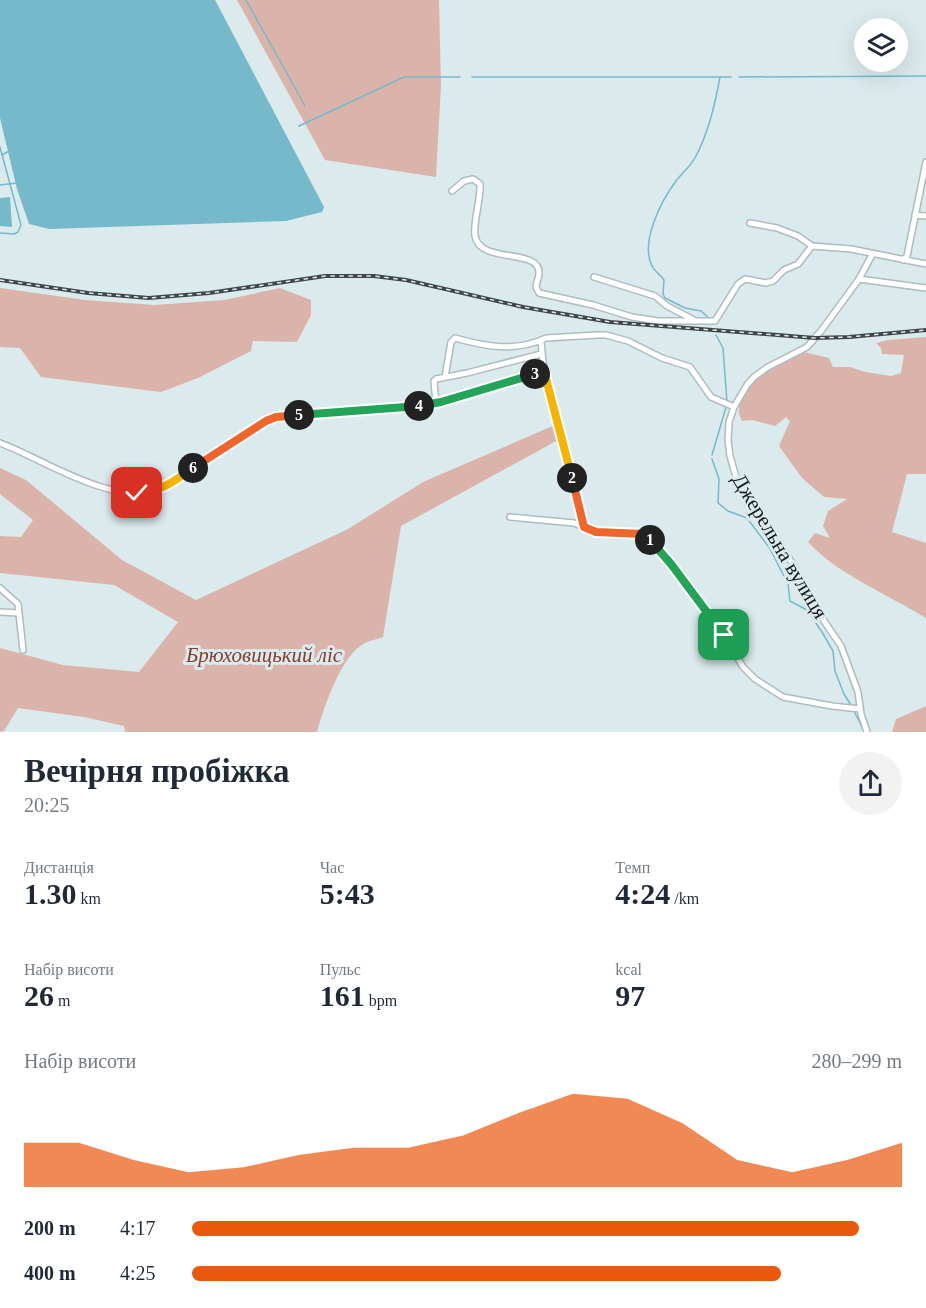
<!DOCTYPE html>
<html lang="uk">
<head>
<meta charset="utf-8">
<style>
	:root { --surface:#fff; --page:#f2f2f3; --text:#1f2937; --muted:#747a83; --accent:#ea580c }
	body { margin:0; font-family:"Times New Roman",serif; background:var(--page); color:var(--text); height:100vh; display:flex; flex-direction:column; font-size:22px; white-space:nowrap }
	* { box-sizing:border-box; margin:0 }
	p { font-size:20px; color:var(--muted) }
	.icon { flex:none; width:33px; height:33px; fill:none; stroke:currentColor; stroke-width:2; stroke-linecap:round; stroke-linejoin:round }
	.map { position:relative; height:732px; overflow:hidden }
	.sheet { display:flex; flex-direction:column; background:var(--surface); flex:1 }
	.sheet>* { flex:none }
	.fabs { position:absolute; left:854px; top:18px; display:grid; gap:12px }
	.fabs a { display:grid; place-items:center; width:54px; height:54px; border-radius:50%; background:var(--surface); box-shadow:0 6px 24px #0002; font-size:30px }
	.pin { position:absolute; display:grid; place-items:center; width:51px; height:51px; color:#fff; margin:-26px; border-radius:12px; box-shadow:0 3px 9px #0006 }
	.km { position:absolute; width:30px; height:30px; margin:-15px; border-radius:50%; background:#222; color:#fff; font-size:16px; line-height:30px; text-align:center }
	.round { display:grid; place-items:center; flex:none; width:63px; height:63px; border-radius:32px; background:var(--page) }
	.overview { display:flex; align-items:center; justify-content:space-between; height:102px; padding:0 24px }
	h1 { font-size:33px; font-weight:700; line-height:45px }
	.figures { display:grid; grid-template-columns:repeat(3,1fr); gap:9px; height:102px; padding:6px 24px }
	.figures div { display:grid; align-content:center }
	.figures b { font-size:30px; font-weight:700 }
	.figures small { font-size:16px; font-weight:400 }
	.figures p { font-size:16px }
	.chart { height:168px; padding:12px 24px }
	.chart p { display:flex; justify-content:space-between }
	.chart svg { width:100%; height:108px; margin-top:6px; fill:var(--accent); opacity:.7 }
	ul { padding:0 24px; list-style:none; font-size:20px }
	li { display:grid; grid-template-columns:96px 72px 1fr; align-items:center; height:45px }
	li i { height:15px; border-radius:8px; background:var(--accent) }
	.map>svg:first-child { display:block }
</style>
</head>
<body>
<div class="map">
<svg width="926" height="732" viewBox="0 0 926 732">
	<rect width="100%" height="100%" fill="#dbeaed"/>
	<g fill="#dab4ab">
		<polygon points="237,0 439,0 441,86 436,177 325,160"/>
		<polygon points="0,288 85,300 154,305 224,300 280,288 311,300 311,315 297,342 253,341 251,351 198,378 161,392 41,377 20,348 0,347"/>
		<path d="M 926,337 L 926,474 L 907,474 L 892,532 L 926,543 L 926,618 C 889,595 837,574 808,542 L 815,533 L 830,538 L 823,526 L 828,511 L 847,499 L 824,497 L 802,478 L 779,446 L 790,421 L 786,417 L 775,426 L 752,420 L 742,421 L 739,414 L 739,399 L 753,378 L 790,357 L 804,352 L 829,358 L 833,367 L 850,367 L 865,372 L 891,376 L 901,373 L 904,355 L 882,354 L 881,348 L 876,343 L 888,340 Z"/>
		<path d="M 555,425 L 558,440 L 401,526 L 383,637 C 378,639 371,640 365,643 C 341,655 324,707 317,732 L 125,732 L 124,726 L 84,717 L 18,708 L 4,731 L 0,732 L 0,648 L 63,665 L 139,672 L 178,622 L 114,585 L 0,573 L 0,536 L 21,537 L 33,520 L 0,494 L 0,468 L 26,480 L 122,560 L 196,600 L 348,529 L 423,482 Z"/>
		<polygon points="926,706 926,732 892,732 896,719"/>
	</g>
	<g fill="#75b9ca">
		<polygon points="0,0 215,0 324,207 322,212 286,221 49,229 29,224 17,189 0,118"/>
		<polygon points="10,197 12,227 0,226 0,198"/>
	</g>
	<g fill="none" stroke-linecap="round" stroke-linejoin="round">
		<g stroke="#75b9ca" stroke-width="1.5">
			<polyline points="246,0 305,106"/>
			<polyline points="472,77 731,77"/>
			<polyline points="739,77 926,76"/>
			<polyline points="299,126 404,77 460,77"/>
			<polyline points="0,147 21,225 18,232 14,234 0,233"/>
			<polyline points="2,155 9,151"/>
			<polyline points="0,185 17,183"/>
			<path d="M 711,320 L 701,311 L 685,308 L 665,298 L 663,294 L 664,280 C 661,275 655,272 652,266 C 640,242 661,201 676,181 C 683,172 691,166 696,156 C 709,131 715,104 720,77"/>
			<polyline points="716,335 723,348 727,402"/>
			<polyline points="712,455 726,407"/>
			<polyline points="712,459 719,479 718,503 728,511 747,518 768,546"/>
			<polyline points="769,547 787,582"/>
			<polyline points="788,584 790,601 807,610 822,632 833,651 835,671 844,694 851,705"/>
			<polyline points="854,711 863,729"/>
		</g>
		<g stroke="#aebbbf" stroke-width="8">
			<g id="minor">
				<path d="M 452,191 L 464,181 L 473,179 L 480,184 C 481,201 473,220 475,236 C 480,265 541,247 539,274 C 539,278 536,282 536,287 L 539,293 L 593,305 L 632,317 L 658,321 L 715,321 L 738,284 L 745,279 L 766,283 L 773,281 L 784,270 L 798,264 L 812,246"/>
				<polyline points="915,215 926,216"/>
				<polyline points="750,223 777,228 798,236 812,246 851,249 926,264"/>
				<polyline points="903,260 907,256 926,162"/>
				<polyline points="594,277 655,296 667,306 694,320"/>
				<polyline points="859,279 926,288"/>
				<polyline points="541,342 544,371 584,527"/>
				<path d="M 445,377 L 451,342 L 455,338 C 487,347 516,352 546,338 L 597,335 L 606,335 L 628,341 L 662,358 L 690,367 L 711,397 L 734,407"/>
				<polyline points="436,403 434,381 436,379 467,373 541,354"/>
				<path d="M 0,443 C 46,460 113,508 163,488 L 266,421 L 276,418 L 418,406 L 441,402 L 544,371"/>
				<polyline points="510,517 574,523 596,532 644,534 671,564 724,635 743,667 755,679 783,697 832,706 860,709"/>
				<polyline points="0,588 18,604 23,650"/>
				<polyline points="0,612 18,613"/>
				<polyline points="867,732 861,714 858,692 841,646 820,615 794,566 736,477 730,456 728,440 729,422 734,407 747,385 754,377 768,367 807,347 821,331 859,279 872,255"/>
			</g>
		</g>
		<use href="#minor" stroke="#fff" stroke-width="5"/>
		<g stroke="#3e4648" stroke-width="4">
			<polyline id="rail" points="0,280 88,293 149,298 209,293 325,276 374,276 406,280 523,307 610,322 815,338 849,337 926,330"/>
		</g>
		<use href="#rail" stroke="#dbeaed" stroke-width="1.5" stroke-dasharray="4.5" stroke-linecap="butt"/>
	</g>
	<g fill="none" stroke-linecap="round" stroke-linejoin="round">
		<g stroke="#fff" stroke-width="12">
			<polyline id="split-1" points="650,540 671,564 724,635"/>
		</g>
		<g stroke="#fff" stroke-width="12">
			<polyline id="split-2" points="572,478 584,527 596,532 644,534 650,540"/>
		</g>
		<g stroke="#fff" stroke-width="12">
			<polyline id="split-3" points="535,374 544,371 572,478"/>
		</g>
		<g stroke="#fff" stroke-width="12">
			<polyline id="split-4" points="419,406 441,402 535,374"/>
		</g>
		<g stroke="#fff" stroke-width="12">
			<polyline id="split-5" points="299,415 419,406"/>
		</g>
		<g stroke="#fff" stroke-width="12">
			<polyline id="split-6" points="193,468 266,421 276,417 299,415"/>
		</g>
		<g stroke="#fff" stroke-width="12">
			<path id="split-7" d="M 137,493 C 161,492 174,481 193,468"/>
		</g>
		<use href="#split-1" stroke="#22a559" stroke-width="8"/>
		<use href="#split-2" stroke="#f0652b" stroke-width="8"/>
		<use href="#split-3" stroke="#f5b400" stroke-width="8"/>
		<use href="#split-4" stroke="#22a559" stroke-width="8"/>
		<use href="#split-5" stroke="#22a559" stroke-width="8"/>
		<use href="#split-6" stroke="#f0652b" stroke-width="8"/>
		<use href="#split-7" stroke="#f5b400" stroke-width="8"/>
	</g>
	<g text-anchor="middle" dominant-baseline="central" stroke-width="6" stroke-linejoin="round" paint-order="stroke">
		<g font-size="21" fill="#14191b" stroke="#dbeaed">
			<text transform="translate(780 546) rotate(59)">Джерельна вулиця</text>
		</g>
		<g font-size="21" font-style="italic" fill="#853d2e" stroke="#dbeaed">
			<text x="264" y="655">Брюховицький ліс</text>
		</g>
	</g>
</svg>
<div class="fabs">
<a><svg class="icon" aria-label="layers" viewBox="0 0 24 24"><path d="M12 4l9 5-9 5-9-5zM3 14l9 5 9-5"/></svg></a>
</div>
<div class="pin" style="left:724px;top:635px;background:#1e9e55"><svg class="icon" aria-label="arrive" viewBox="0 0 24 24"><path d="M6 21V4h12l-3 4 3 4H6"/></svg></div>
<div class="pin" style="left:137px;top:493px;background:#d93025"><svg class="icon" aria-label="check" viewBox="0 0 24 24"><path d="M5 12l5 5 9-10"/></svg></div>
<b class="km" style="left:650px;top:540px">1</b>
<b class="km" style="left:572px;top:478px">2</b>
<b class="km" style="left:535px;top:374px">3</b>
<b class="km" style="left:419px;top:406px">4</b>
<b class="km" style="left:299px;top:415px">5</b>
<b class="km" style="left:193px;top:468px">6</b>
</div>
<section class="sheet">
<div class="overview"><div><h1>Вечірня пробіжка</h1><p>20:25</p></div><a class="round"><svg class="icon" aria-label="share" viewBox="0 0 24 24"><path d="M12 15V3M7 8l5-5 5 5M5 13v7h14v-7"/></svg></a></div>
<div class="figures">
<div><p>Дистанція</p><b>1.30<small> km</small></b></div>
<div><p>Час</p><b>5:43</b></div>
<div><p>Темп</p><b>4:24<small> /km</small></b></div>
</div>
<div class="figures">
<div><p>Набір висоти</p><b>26<small> m</small></b></div>
<div><p>Пульс</p><b>161<small> bpm</small></b></div>
<div><p>kcal</p><b>97</b></div>
</div>
<div class="chart"><p><span>Набір висоти</span>280–299 m</p>
<svg viewBox="0 0 160 44" preserveAspectRatio="none"><path d="M0 44V26L10 26L20 33L30 38L40 36L50 31L60 28L70 28L80 23L90 14L100 6L110 8L120 18L130 33L140 38L150 33L160 26V44z"/></svg>
</div>
<ul>
<li><b>200 m</b>4:17<i style="width:94%"></i></li>
<li><b>400 m</b>4:25<i style="width:83%"></i></li>
</ul>
</section>
</body>
</html>
